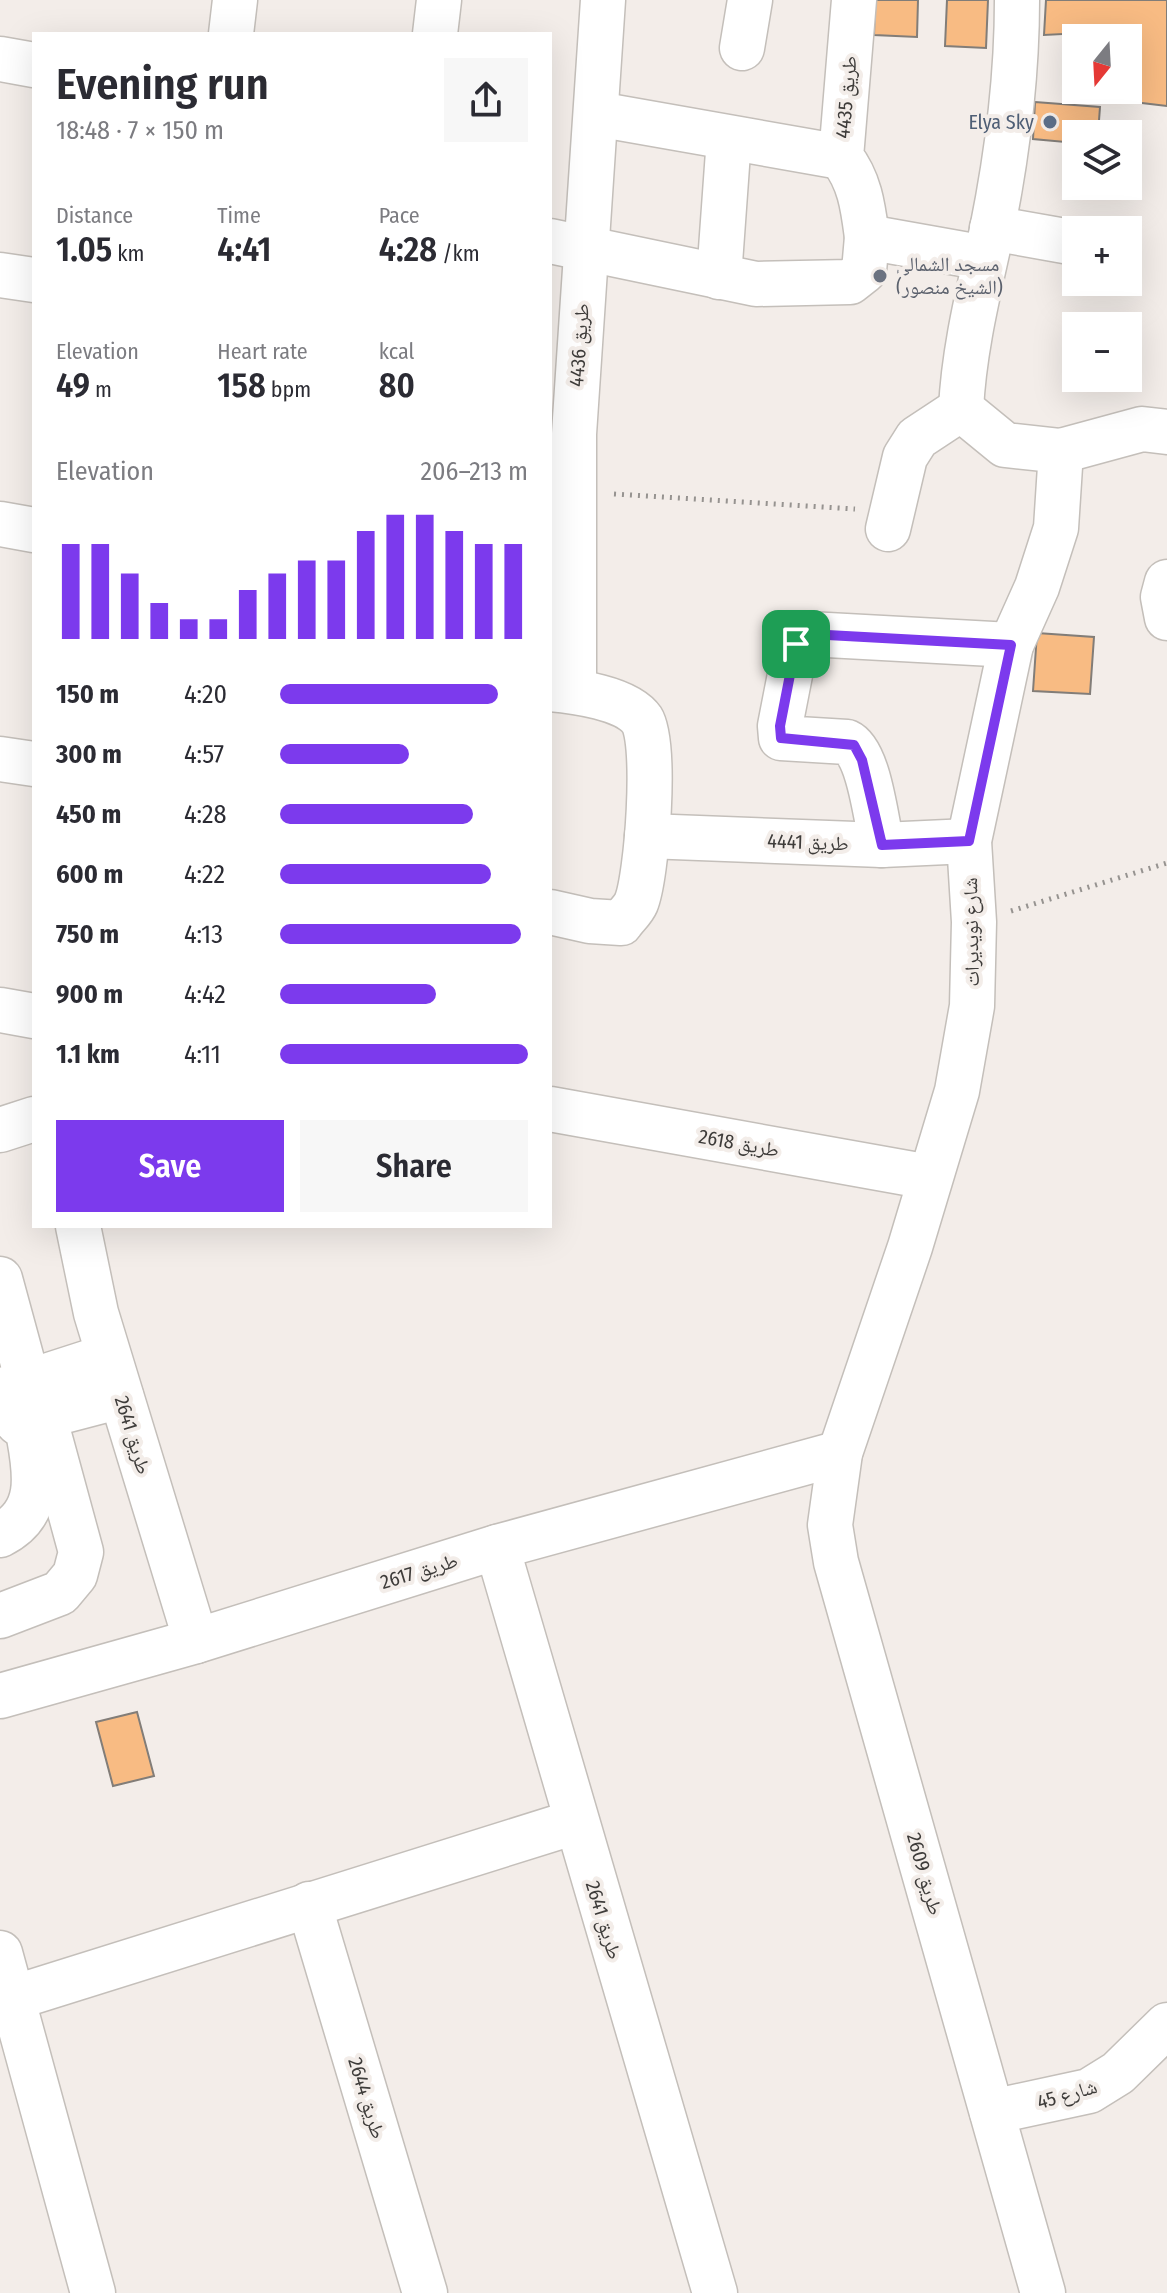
<!DOCTYPE html>
<html lang="en">
<head>
<meta charset="utf-8">
<style>
	:root { --surface:#fff; --page:#f7f7f7; --text:#2b2b33; --muted:#7c7c81; --accent:#7c3aed }
	body { margin:0; font-family:"Fira Sans Condensed","Noto Naskh Arabic",sans-serif; background:var(--page); color:var(--text); height:100vh; display:flex; flex-direction:column; font-size:30px; white-space:nowrap }
	* { box-sizing:border-box; margin:0 }
	p { font-size:26px; color:var(--muted) }
	.icon { flex:none; width:44px; height:44px; fill:none; stroke:currentColor; stroke-width:2; stroke-linecap:round; stroke-linejoin:round }
	.map { position:relative; flex:1; overflow:hidden }
	.drawer { position:absolute; left:32px; top:32px; width:520px; height:1196px; display:flex; flex-direction:column; background:var(--surface); border-radius:0px; box-shadow:0 8px 32px #0002 }
	.drawer>* { flex:none }
	.needle { width:52px; rotate:198deg }
	.fabs { position:absolute; left:1062px; top:24px; display:grid; gap:16px }
	.fabs a { display:grid; place-items:center; width:80px; height:80px; border-radius:0px; background:var(--surface); box-shadow:0 8px 32px #0002; font-size:40px }
	.pin { position:absolute; display:grid; place-items:center; width:68px; height:68px; color:#fff; margin:-34px; border-radius:16px; box-shadow:0 4px 12px #0006 }
	.round { display:grid; place-items:center; flex:none; width:84px; height:84px; border-radius:0px; background:var(--page) }
	.overview { display:flex; align-items:center; justify-content:space-between; height:136px; padding:0 24px }
	h1 { font-size:44px; font-weight:600; line-height:60px }
	.metrics { display:grid; grid-template-columns:repeat(3,1fr); gap:12px; height:136px; padding:8px 24px }
	.metrics div { display:grid; align-content:center }
	.metrics b { font-size:34px; font-weight:600 }
	.metrics small { font-size:22px; font-weight:400 }
	.metrics p { font-size:22px }
	.chart { height:224px; padding:16px 24px }
	.chart p { display:flex; justify-content:space-between }
	.chart svg { width:100%; height:144px; margin-top:8px; stroke:var(--accent); stroke-width:6 }
	.primary-button { display:flex; gap:16px; margin-top:auto; padding:16px 24px }
	.primary-button a { flex:1; height:92px; border-radius:0px; background:var(--accent); color:#fff; font-size:32px; font-weight:600; line-height:92px; text-align:center }
	.primary-button a+a { background:var(--page); color:var(--text) }
	ul { padding:0 24px; list-style:none; font-size:26px }
	li { display:grid; grid-template-columns:128px 96px 1fr; align-items:center; height:60px }
	li i { height:20px; border-radius:10px; background:var(--accent) }
	.map>svg:first-child { display:block }
</style>
</head>
<body>
<div class="map">
<svg width="1167" height="2293" viewBox="0 0 1167 2293">
	<rect width="100%" height="100%" fill="#f3ede9"/>
	<g fill="#f8bb83" stroke="#827d78" stroke-width="2">
		<polygon points="875,0 918,0 917,37 874,35"/>
		<polygon points="947,0 988,0 986,48 945,46"/>
		<polygon points="1046,0 1167,0 1167,106 1117,100 1117,90 1128,90 1128,38 1122,38 1122,31 1044,35"/>
		<polygon points="1035,102 1100,107 1098,134 1076,134 1076,143 1033,139"/>
		<polygon points="1037,633 1094,637 1090,694 1033,691"/>
		<polygon points="137,1712 154,1776 113,1786 96,1722"/>
	</g>
	<g fill="none" stroke-linecap="round" stroke-linejoin="round">
		<g stroke="#c4bfba" stroke-width="47">
			<g id="minor">
				<path d="M 854,0 L 841,157 C 860,181 863,207 867,237"/>
				<path d="M 1017,0 C 1017,75 1007,156 992,230 C 979,290 964,348 961,409 L 1005,445 L 1061,451 L 1142,429 L 1167,432"/>
				<polyline points="231,34 235,0"/>
				<polyline points="435,34 439,0"/>
				<polyline points="742,48 750,0"/>
				<polyline points="0,59 34,65"/>
				<polyline points="597,114 841,157"/>
				<polyline points="992,228 1076,243"/>
				<polyline points="550,241 756,284 850,282 864,271 867,237 985,258"/>
				<polyline points="0,275 34,280"/>
				<polyline points="719,277 729,138"/>
				<polyline points="0,524 34,530"/>
				<polyline points="888,529 905,457 917,438 961,409"/>
				<polyline points="1167,582 1163,597 1167,618"/>
				<path d="M 550,689 C 574,691 627,698 642,720 C 657,743 647,877 636,903 C 633,910 625,917 621,923 L 590,921 L 550,912"/>
				<polyline points="574,691 574,434 603,0"/>
				<polyline points="0,759 34,764"/>
				<polyline points="647,836 882,845 969,841"/>
				<path d="M 882,845 C 876,820 869,752 847,742 L 781,738 L 780,726 L 796,644 L 809,634 L 1011,645"/>
				<polyline points="0,1010 34,1016"/>
				<polyline points="550,1109 929,1177"/>
				<polyline points="0,1130 34,1119"/>
				<polyline points="78,1226 96,1313 196,1641"/>
				<polyline points="0,1279 28,1382"/>
				<polyline points="0,1391 108,1356"/>
				<polyline points="18,1423 121,1396"/>
				<path d="M 0,1535 C 42,1514 36,1475 29,1437"/>
				<polyline points="497,1547 715,2293"/>
				<polyline points="0,1616 60,1593 75,1575 81,1552 44,1416"/>
				<polyline points="0,1696 196,1641 497,1547 840,1453"/>
				<polyline points="309,1904 425,2293"/>
				<polyline points="0,1953 93,2293"/>
				<polyline points="13,1998 575,1822"/>
				<polyline points="992,2112 1089,2091 1118,2073 1167,2025"/>
				<polyline points="1043,2293 836,1562 830,1525 840,1453 910,1247 957,1091 972,1006 974,922 969,841 1011,645 1037,587 1056,528 1061,451"/>
			</g>
		</g>
		<g stroke="#969390" stroke-width="5" stroke-dasharray="2 6" stroke-linecap="butt">
			<polyline points="614,494 855,509"/>
			<polyline points="1011,911 1167,863"/>
		</g>
		<use href="#minor" stroke="#fff" stroke-width="44"/>
	</g>
	<g fill="none" stroke-linecap="round" stroke-linejoin="round">
		<g stroke="#fff" stroke-width="16">
			<polygon id="route" points="809,634 1011,645 969,841 882,845 862,760 854,745 781,738 780,726 796,644"/>
		</g>
		<use href="#route" stroke="#7c3aed" stroke-width="10"/>
	</g>
	<circle fill="#5c6f8a" stroke="#f3ede9" stroke-width="3" cx="1050" cy="122" r="8"/>
	<circle fill="#6b7280" stroke="#f3ede9" stroke-width="3" cx="880" cy="276" r="8"/>
	<g text-anchor="middle" dominant-baseline="central" stroke-width="8" stroke-linejoin="round" paint-order="stroke">
		<g font-size="20" fill="#3e3c3a" stroke="#f3ede9">
			<text transform="translate(846 97) rotate(-85)">طريق 4435</text>
			<text transform="translate(579 345) rotate(-86)">طريق 4436</text>
			<text transform="translate(808 842) rotate(2)">طريق 4441</text>
			<text transform="translate(971 932) rotate(-91)">شارع نويديرات</text>
			<text transform="translate(739 1143) rotate(10)">طريق 2618</text>
			<text transform="translate(133 1435) rotate(73)">طريق 2641</text>
			<text transform="translate(419 1571) rotate(-17)">طريق 2617</text>
			<text transform="translate(925 1874) rotate(74)">طريق 2609</text>
			<text transform="translate(604 1920) rotate(73)">طريق 2641</text>
			<text transform="translate(1067 2094) rotate(-16)">شارع 45</text>
			<text transform="translate(367 2098) rotate(73)">طريق 2644</text>
		</g>
		<g font-size="20" fill="#4e5e75" stroke="#f3ede9" text-anchor="end">
			<text x="1034" y="122">Elya Sky</text>
		</g>
		<g font-size="20" fill="#5b616d" stroke="#f3ede9" text-anchor="start">
			<text x="896" y="264">مسجد الشمالي<tspan x="896" dy="23">(الشيخ منصور)</tspan></text>
		</g>
	</g>
</svg>
<div class="fabs">
<a><svg class="needle" viewBox="-14 -14 28 28"><path d="M0-13l5 13h-10z" fill="#e53935"/><path d="M0 13l5-13h-10z" fill="#7c7c81"/></svg></a>
<a><svg class="icon" aria-label="layers" viewBox="0 0 24 24"><path d="M12 4l9 5-9 5-9-5zM3 14l9 5 9-5"/></svg></a>
<a>+</a>
<a>−</a>
</div>
<div class="pin" style="left:796px;top:644px;background:#1e9e55"><svg class="icon" aria-label="arrive" viewBox="0 0 24 24"><path d="M6 21V4h12l-3 4 3 4H6"/></svg></div>
<section class="drawer">
<div class="overview"><div><h1>Evening run</h1><p>18:48 · 7 × 150 m</p></div><a class="round"><svg class="icon" aria-label="share" viewBox="0 0 24 24"><path d="M12 15V3M7 8l5-5 5 5M5 13v7h14v-7"/></svg></a></div>
<div class="metrics">
<div><p>Distance</p><b>1.05<small> km</small></b></div>
<div><p>Time</p><b>4:41</b></div>
<div><p>Pace</p><b>4:28<small> /km</small></b></div>
</div>
<div class="metrics">
<div><p>Elevation</p><b>49<small> m</small></b></div>
<div><p>Heart rate</p><b>158<small> bpm</small></b></div>
<div><p>kcal</p><b>80</b></div>
</div>
<div class="chart"><p><span>Elevation</span>206–213 m</p>
<svg viewBox="0 0 160 44" preserveAspectRatio="none"><path d="M5 44V15M15 44V15M25 44V24M35 44V33M45 44V38M55 44V38M65 44V29M75 44V24M85 44V20M95 44V20M105 44V11M115 44V6M125 44V6M135 44V11M145 44V15M155 44V15"/></svg>
</div>
<ul>
<li><b>150 m</b>4:20<i style="width:88%"></i></li>
<li><b>300 m</b>4:57<i style="width:52%"></i></li>
<li><b>450 m</b>4:28<i style="width:78%"></i></li>
<li><b>600 m</b>4:22<i style="width:85%"></i></li>
<li><b>750 m</b>4:13<i style="width:97%"></i></li>
<li><b>900 m</b>4:42<i style="width:63%"></i></li>
<li><b>1.1 km</b>4:11<i style="width:100%"></i></li>
</ul>
<div class="primary-button"><a>Save</a><a>Share</a></div>
</section>
</div>
</body>
</html>
